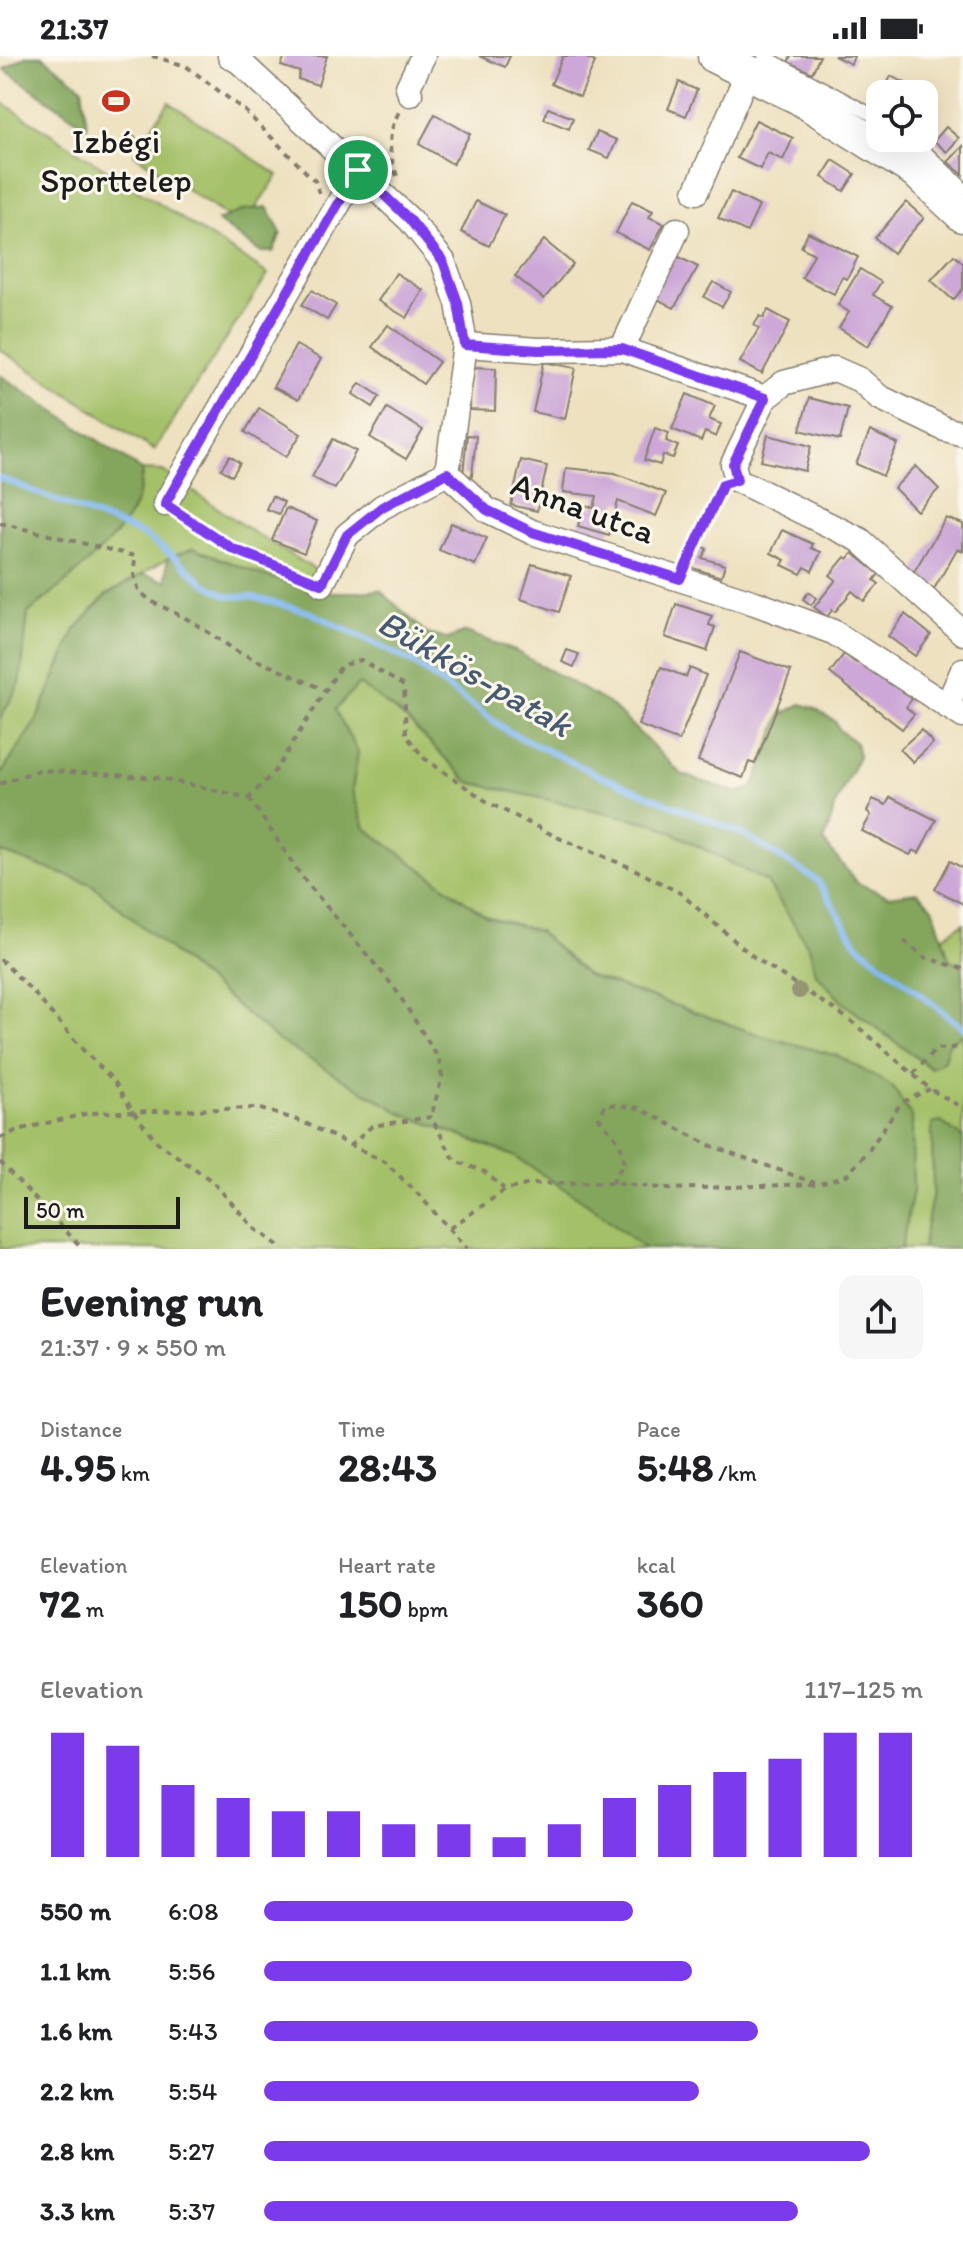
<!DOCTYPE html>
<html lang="en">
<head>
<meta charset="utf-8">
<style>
	:root { --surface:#fff; --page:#f6f6f6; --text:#202124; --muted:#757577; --accent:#7c3aed }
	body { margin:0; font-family:Itim,sans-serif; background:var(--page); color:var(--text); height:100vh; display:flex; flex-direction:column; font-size:30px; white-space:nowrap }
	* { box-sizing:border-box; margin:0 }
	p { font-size:26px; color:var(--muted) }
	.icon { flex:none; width:44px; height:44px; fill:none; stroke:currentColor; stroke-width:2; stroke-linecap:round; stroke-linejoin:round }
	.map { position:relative; height:1193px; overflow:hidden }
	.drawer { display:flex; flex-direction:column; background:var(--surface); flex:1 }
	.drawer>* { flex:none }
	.buttons { position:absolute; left:866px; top:24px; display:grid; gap:16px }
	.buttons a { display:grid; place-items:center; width:72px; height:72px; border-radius:16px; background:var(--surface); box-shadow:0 8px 32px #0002; font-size:40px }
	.scale { position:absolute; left:24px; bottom:20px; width:156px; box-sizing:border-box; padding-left:8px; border:4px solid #1c1c1c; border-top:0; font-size:22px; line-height:28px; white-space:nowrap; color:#1c1c1c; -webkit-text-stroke:6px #fbf7ec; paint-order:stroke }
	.pin { position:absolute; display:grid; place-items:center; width:68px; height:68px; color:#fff; margin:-34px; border:4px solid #fff; border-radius:50%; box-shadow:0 2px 8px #0007 }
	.round { display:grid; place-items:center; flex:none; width:84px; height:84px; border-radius:16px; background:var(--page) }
	.headline { display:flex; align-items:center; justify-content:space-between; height:136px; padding:0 40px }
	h1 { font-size:44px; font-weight:700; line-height:60px }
	.metrics { display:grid; grid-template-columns:repeat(3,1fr); gap:12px; height:136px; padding:8px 40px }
	.metrics div { display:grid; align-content:center }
	.metrics b { font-size:40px; font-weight:700 }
	.metrics small { font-size:22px; font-weight:400 }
	.metrics p { font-size:22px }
	.chart { height:224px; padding:16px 40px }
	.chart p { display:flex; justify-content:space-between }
	.chart svg { width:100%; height:144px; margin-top:8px; stroke:var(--accent); stroke-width:6 }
	ul { padding:0 40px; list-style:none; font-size:26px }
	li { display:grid; grid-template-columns:128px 96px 1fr; align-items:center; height:60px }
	li i { height:20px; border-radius:10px; background:var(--accent) }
	.status { display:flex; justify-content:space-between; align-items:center; height:56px; padding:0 40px; background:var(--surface); direction:ltr }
	.status svg { height:22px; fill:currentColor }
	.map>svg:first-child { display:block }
</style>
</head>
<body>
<div class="status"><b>21:37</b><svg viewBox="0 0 49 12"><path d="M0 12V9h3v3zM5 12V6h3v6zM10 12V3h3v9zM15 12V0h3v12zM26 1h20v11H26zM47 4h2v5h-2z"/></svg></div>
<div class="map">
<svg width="963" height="1193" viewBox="0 0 963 1193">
	<rect width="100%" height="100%" fill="#fbf7ec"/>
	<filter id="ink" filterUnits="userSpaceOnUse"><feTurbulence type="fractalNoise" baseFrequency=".0125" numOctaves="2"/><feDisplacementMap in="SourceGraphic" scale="16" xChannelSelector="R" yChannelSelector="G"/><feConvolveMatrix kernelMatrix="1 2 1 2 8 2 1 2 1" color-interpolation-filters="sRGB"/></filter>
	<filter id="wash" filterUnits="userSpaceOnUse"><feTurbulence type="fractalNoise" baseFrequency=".006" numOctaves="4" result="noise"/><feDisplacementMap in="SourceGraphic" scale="32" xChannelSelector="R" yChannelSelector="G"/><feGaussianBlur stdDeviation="1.8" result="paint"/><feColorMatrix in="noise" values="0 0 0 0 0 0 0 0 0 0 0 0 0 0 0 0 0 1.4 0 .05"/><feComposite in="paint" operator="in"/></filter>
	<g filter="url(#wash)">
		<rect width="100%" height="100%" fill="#eee1c0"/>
		<g fill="#a4c067" stroke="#606e42" stroke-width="2">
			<polygon points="0,45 268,218 154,394 0,294"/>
			<polygon points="169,46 278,119 243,171 134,98"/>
			<polygon points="142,414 163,415 256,478 316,514 316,536 262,519 167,503 105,540 75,574 37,663 0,720 0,663 20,627 28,557 73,520 140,434"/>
			<polygon points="359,628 405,662 469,726 656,768 767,826 810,893 815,916 842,946 930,1012 948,988 963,977 963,1082 958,1078 932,1068 933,1136 922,1193 901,1193 913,1135 838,1000 763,980 587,919 538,875 486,860 365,772 352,735 358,696 334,654"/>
			<polygon points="0,796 91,828 279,985 401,1057 514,1100 591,1150 645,1193 0,1193"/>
			<polygon points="963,867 963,911 949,903 942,881"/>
		</g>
		<g fill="#83a65c" stroke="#50613c" stroke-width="2">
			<polygon points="27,0 42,0 82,31 87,71 4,13"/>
			<polygon points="267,151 281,177 273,196 260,196 217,165 244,154"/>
			<path d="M 0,319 L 142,414 C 141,427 139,439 134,451 C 119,485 58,532 28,557 L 20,627 L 0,663 Z"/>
			<polygon points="193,492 262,519 316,536 357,536 380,534 427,578 448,583 466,576 515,595 611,649 681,718 737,737 753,732 781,659 801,648 814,652 836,666 839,674 856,687 859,700 837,745 824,786 857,827 888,840 917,836 933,851 949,903 963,911 963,977 948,988 944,1004 931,1012 842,946 815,916 810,893 767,826 656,768 469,726 405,662 359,628 335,654 358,696 352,735 365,772 486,860 538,875 587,919 763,980 838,1000 892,1030 912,1061 913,1135 901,1193 645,1193 591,1150 514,1100 401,1057 279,985 91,828 0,796 0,720 37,663 75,574 105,540 143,518 166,525 167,503"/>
			<polygon points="941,1066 963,1082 963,1193 922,1193 933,1136 932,1068"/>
		</g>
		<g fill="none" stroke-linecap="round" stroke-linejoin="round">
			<polyline stroke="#84b9f2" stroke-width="6" points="0,422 144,479 178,504 204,527 227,540 252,541 309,556 412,606 509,676 594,717 743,778 818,825 857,888 963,972"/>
		</g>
		<g id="blocks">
			<g fill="#cca7d7">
				<polygon points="285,0 327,0 318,29 298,23 300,16 281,10"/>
				<polygon points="479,0 510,0 505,11"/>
				<polygon points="563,0 583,0 595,6 580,41 551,28"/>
				<polygon points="791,0 820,0 812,17 788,6"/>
				<polygon points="834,0 854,0 851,8"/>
				<polygon points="891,20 917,33 915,38 882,38"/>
				<polygon points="679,26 697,34 686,60 668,53"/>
				<polygon points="548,52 573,62 569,73 544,63"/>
				<polygon points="435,58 470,78 453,108 419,88"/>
				<polygon points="756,64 793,82 783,104 768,97 760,113 737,102"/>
				<polygon points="946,71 959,82 947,96 934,85"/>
				<polygon points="597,76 617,84 609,102 589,94"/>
				<polygon points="963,90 963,119 948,106"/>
				<polygon points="833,104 855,118 844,135 822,121"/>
				<polygon points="731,136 759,150 747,176 718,162"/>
				<polygon points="476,145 505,159 489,190 461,176"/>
				<polygon points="632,145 653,155 649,161 664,168 650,194 616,177"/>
				<polygon points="906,146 924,162 893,197 875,182"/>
				<polygon points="808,176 858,201 847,223 842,221 834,238 802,222 814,198 801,191"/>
				<polygon points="544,184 573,208 544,243 515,220"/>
				<polygon points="675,199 698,211 674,252 652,240"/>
				<polygon points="954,199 963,207 963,233 953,244 931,224"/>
				<polygon points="860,213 881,226 873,239 892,250 868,290 839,272 849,256 838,249"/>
				<polygon points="396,217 423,234 407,262 378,245"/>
				<polygon points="713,226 731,236 722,251 704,241"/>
				<polygon points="312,234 336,249 327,264 302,249"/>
				<polygon points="768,254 790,266 762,318 740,306 759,272 754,269 760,260 764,262"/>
				<polygon points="388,269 439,306 423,328 372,291"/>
				<polygon points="296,289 321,303 298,344 273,331"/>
				<polygon points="544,306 576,312 565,363 533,356"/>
				<polygon points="471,311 496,312 495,355 470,354"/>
				<polygon points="360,327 380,340 373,351 353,338"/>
				<polygon points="687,338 715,350 709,363 721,368 716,381 705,376 701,385 672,373"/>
				<polygon points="809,342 848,352 840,384 800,374"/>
				<polygon points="259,352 301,378 286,401 245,376"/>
				<polygon points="387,352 423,374 406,403 370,381"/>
				<polygon points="655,372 669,377 666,385 678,390 673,402 663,399 660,409 644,404"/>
				<polygon points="870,375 898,388 883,420 856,408"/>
				<polygon points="467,379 476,380 472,420 463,419"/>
				<polygon points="768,379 811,390 805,415 761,405"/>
				<polygon points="333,383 356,395 335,433 312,421"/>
				<polygon points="230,400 240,407 232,420 221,413"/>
				<polygon points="521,404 547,410 537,455 511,449"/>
				<polygon points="916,410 939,433 917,455 894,432"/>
				<polygon points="566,412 615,417 666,437 656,460 618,445 609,479 578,470 584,449 594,452 597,440 563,436"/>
				<polygon points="272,440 284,446 279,458 266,453"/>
				<polygon points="286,452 317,465 304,497 272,484"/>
				<polygon points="946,462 963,468 963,495 957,493 930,540 909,524"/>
				<polygon points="451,467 487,482 475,509 439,494"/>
				<polygon points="782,474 813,488 811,492 821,496 812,515 805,511 801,518 782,509 785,504 771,497"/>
				<polygon points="700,490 707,493 702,502 725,509 721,521 690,511"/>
				<polygon points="853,497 879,518 874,524 879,528 864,545 852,535 835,556 832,554 827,561 814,551 836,524 830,519 845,501 848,503"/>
				<polygon points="532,508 571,520 559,556 521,543"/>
				<polygon points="809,536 816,542 811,549 803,543"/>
				<polygon points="676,548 712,560 709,569 715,571 707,595 665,581"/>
				<polygon points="905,558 931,579 915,600 888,580"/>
				<polygon points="567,594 579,598 574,611 562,606"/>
				<polygon points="740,596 791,615 755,708 749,706 743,722 698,705"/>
				<polygon points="844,598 856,607 861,604 912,643 906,651 914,658 902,673 830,617"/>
				<polygon points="661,611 686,621 690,612 706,619 679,685 638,669"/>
				<polygon points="921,674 933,687 913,706 900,693"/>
				<polygon points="890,741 936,764 919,797 913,794 910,799 862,775 871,759 867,755 873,743 886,749"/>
				<polygon points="950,805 963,812 963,848 935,833"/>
			</g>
		</g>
	</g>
	<g filter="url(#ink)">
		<use href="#blocks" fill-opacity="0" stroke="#857e6e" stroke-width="2"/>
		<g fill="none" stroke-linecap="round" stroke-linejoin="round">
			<g stroke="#857e6e" stroke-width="15">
				<g id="service">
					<polyline points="764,0 880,63"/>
					<polyline points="911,82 963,132"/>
				</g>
			</g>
			<g stroke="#857e6e" stroke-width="27">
				<g id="minor">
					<polyline points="230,0 240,6 410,164 443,205 458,247 465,289 447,417"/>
					<polyline points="410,38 408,31 423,0"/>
					<polyline points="696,136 748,16"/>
					<polyline points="465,289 538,294 622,293 765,342"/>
					<polyline points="622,293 677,174"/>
					<polyline points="963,378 945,373 879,341 860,324 835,313 784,327 765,342 733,408 737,424 860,484 963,577"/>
					<polyline points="447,417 487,454 532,476 755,547 833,576 963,660"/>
					<polyline points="165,448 358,114"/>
					<polyline points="322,528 347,479 382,451 447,417"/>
					<polyline points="947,650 963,614"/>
				</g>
			</g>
			<g stroke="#857e6e" stroke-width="37">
				<polyline id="secondary" points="715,0 799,41 915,114 963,159"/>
			</g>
			<g stroke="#857e6e" stroke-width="4" stroke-dasharray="6 6" stroke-linecap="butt">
				<polyline points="152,0 186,10 244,54 315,125 319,137"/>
				<path d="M 397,120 C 388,97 387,78 399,56"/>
				<polyline points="181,459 233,493 301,520"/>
				<polyline points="0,467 135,500 134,519 139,535 151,545 191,565 238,596 325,634"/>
				<polyline points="689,504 720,435"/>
				<polyline points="0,728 39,714 160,722 249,742 275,715 341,610 361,604 404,630 406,679 424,702 489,747 561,783 632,812 680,837 751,899 850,964 930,1033 963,1052"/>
				<polyline points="249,742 302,821 394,931 439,1003 442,1021 431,1061"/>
				<polyline points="904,885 924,901 963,913"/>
				<polyline points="0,903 33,936 84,995 114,1025 133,1055 157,1086 212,1125 254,1172 283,1193"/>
				<polyline points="913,1018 936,993 963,991"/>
				<polyline points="0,1082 18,1074 89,1057 257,1052 301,1065 385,1106 419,1139 467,1193"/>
				<polyline points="350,1090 372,1070 431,1061 455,1105 485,1116 504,1133"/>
				<polyline points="0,1106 83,1193"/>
				<polyline points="612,1127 624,1106 620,1087 599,1062 606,1048 639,1052 709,1089 815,1127"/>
				<polyline points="450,1172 505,1134 530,1128 612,1127 668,1133 817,1128 847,1119 869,1094 901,1047 930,1033"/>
			</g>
			<use href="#service" stroke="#fff" stroke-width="12"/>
			<use href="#minor" stroke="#fff" stroke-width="24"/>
			<use href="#secondary" stroke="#fff" stroke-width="34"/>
		</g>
		<g fill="#959474">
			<circle cx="131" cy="87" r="8"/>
			<circle cx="799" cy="935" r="8"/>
		</g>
	</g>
	<g fill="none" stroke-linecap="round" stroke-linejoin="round" filter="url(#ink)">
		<g stroke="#fff" stroke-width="16">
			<polygon id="route" points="358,114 410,164 443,205 458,247 465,289 538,294 622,293 765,342 733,408 737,424 723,428 680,523 532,476 487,454 447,417 382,451 347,479 322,528 233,493 165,448"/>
		</g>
		<use href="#route" stroke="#7c3aed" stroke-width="10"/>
	</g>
	<defs>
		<g id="stadium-bare" transform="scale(2.16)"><path d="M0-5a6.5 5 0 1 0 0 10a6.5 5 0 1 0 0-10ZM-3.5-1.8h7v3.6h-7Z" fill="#c8321e" stroke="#fbf7ec" stroke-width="2.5" paint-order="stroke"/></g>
	</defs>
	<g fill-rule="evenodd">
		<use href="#stadium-bare" x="116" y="45"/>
	</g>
	<g text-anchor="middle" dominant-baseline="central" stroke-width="6" stroke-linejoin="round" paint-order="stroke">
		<g font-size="34" fill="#1c1c1c" stroke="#fbf7ec">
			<text x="116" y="85">Izbégi<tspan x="116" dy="39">Sporttelep</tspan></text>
		</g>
		<g font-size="34" fill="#1c1c1c" stroke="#fbf7ec">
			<text transform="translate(583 452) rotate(20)">Anna utca</text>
		</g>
		<g font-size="36" font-style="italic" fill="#465b72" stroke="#fbf7ec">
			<text transform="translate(475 617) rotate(30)">Bükkös-patak</text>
		</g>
	</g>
</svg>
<div class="buttons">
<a><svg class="icon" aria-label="locate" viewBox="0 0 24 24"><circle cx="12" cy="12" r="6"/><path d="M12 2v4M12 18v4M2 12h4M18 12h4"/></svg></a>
</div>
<div class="scale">50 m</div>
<div class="pin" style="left:358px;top:114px;background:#1e9e55"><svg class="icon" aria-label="arrive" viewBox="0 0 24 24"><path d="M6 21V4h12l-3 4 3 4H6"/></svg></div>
</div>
<section class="drawer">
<div class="headline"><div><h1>Evening run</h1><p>21:37 · 9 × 550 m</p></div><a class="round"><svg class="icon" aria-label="share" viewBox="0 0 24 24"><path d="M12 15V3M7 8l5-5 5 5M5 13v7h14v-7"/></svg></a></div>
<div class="metrics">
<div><p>Distance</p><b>4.95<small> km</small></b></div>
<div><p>Time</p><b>28:43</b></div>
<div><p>Pace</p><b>5:48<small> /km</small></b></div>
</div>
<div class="metrics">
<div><p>Elevation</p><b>72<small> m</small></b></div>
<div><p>Heart rate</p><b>150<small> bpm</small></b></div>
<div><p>kcal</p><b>360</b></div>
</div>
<div class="chart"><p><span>Elevation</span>117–125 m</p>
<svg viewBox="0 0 160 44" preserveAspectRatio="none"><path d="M5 44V6M15 44V10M25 44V22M35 44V26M45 44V30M55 44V30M65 44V34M75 44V34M85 44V38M95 44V34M105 44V26M115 44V22M125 44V18M135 44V14M145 44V6M155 44V6"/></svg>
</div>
<ul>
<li><b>550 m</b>6:08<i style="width:56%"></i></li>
<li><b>1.1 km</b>5:56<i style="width:65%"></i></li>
<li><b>1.6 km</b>5:43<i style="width:75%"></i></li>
<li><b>2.2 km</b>5:54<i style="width:66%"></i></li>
<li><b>2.8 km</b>5:27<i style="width:92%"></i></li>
<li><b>3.3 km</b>5:37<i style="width:81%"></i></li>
</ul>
</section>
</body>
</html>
